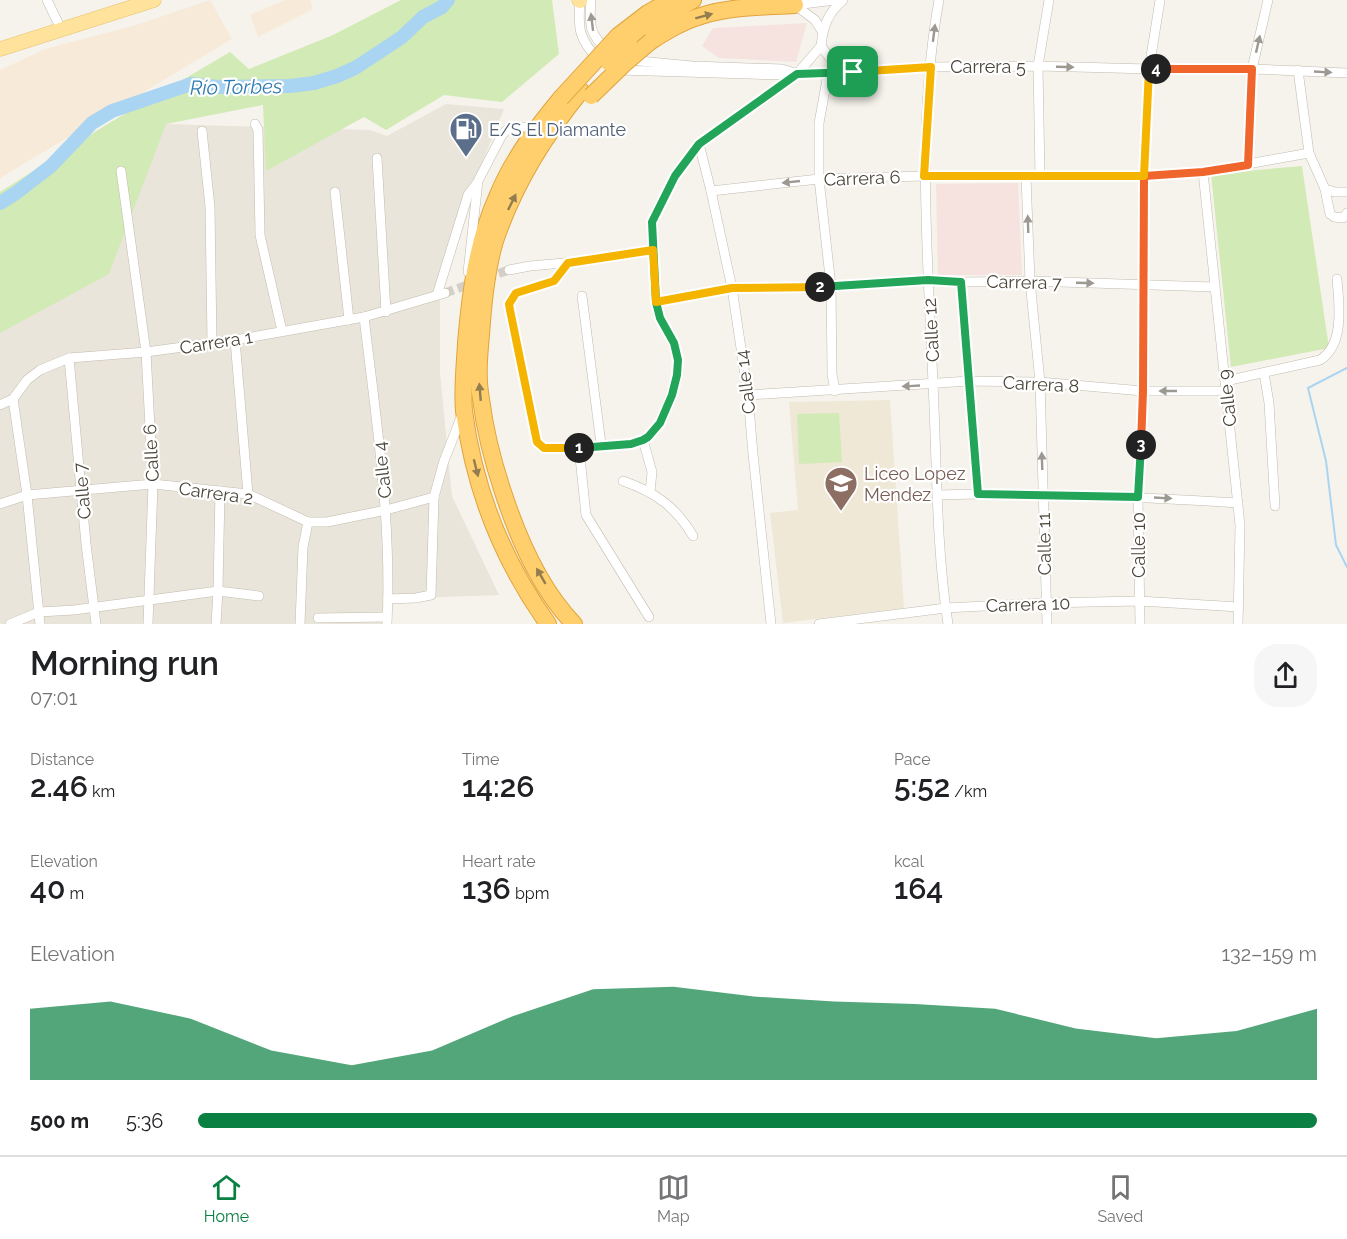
<!DOCTYPE html>
<html lang="en">
<head>
<meta charset="utf-8">
<style>
	:root { --surface:#fff; --page:#f6f6f6; --text:#202124; --muted:#757577; --line:#e0e0e0; --accent:#0b8043 }
	body { margin:0; font-family:Raleway,sans-serif; background:var(--page); color:var(--text); height:100vh; display:flex; flex-direction:column; font-size:22px; white-space:nowrap }
	* { box-sizing:border-box; margin:0 }
	p { font-size:20px; color:var(--muted) }
	.icon { flex:none; width:33px; height:33px; fill:none; stroke:currentColor; stroke-width:2; stroke-linecap:round; stroke-linejoin:round }
	.map { position:relative; height:624px; overflow:hidden }
	.side { display:flex; flex-direction:column; background:var(--surface); flex:1 }
	.side>* { flex:none }
	.pin { position:absolute; display:grid; place-items:center; width:51px; height:51px; color:#fff; margin:-26px; border-radius:12px; box-shadow:0 3px 9px #0006 }
	.km { position:absolute; width:30px; height:30px; margin:-15px; border-radius:50%; background:#222; color:#fff; font-size:16px; line-height:30px; text-align:center }
	.round { display:grid; place-items:center; flex:none; width:63px; height:63px; border-radius:24px; background:var(--page) }
	.overview { display:flex; align-items:center; justify-content:space-between; height:102px; padding:0 30px }
	h1 { font-size:33px; font-weight:600; line-height:45px }
	.metrics { display:grid; grid-template-columns:repeat(3,1fr); gap:9px; height:102px; padding:6px 30px }
	.metrics div { display:grid; align-content:center }
	.metrics b { font-size:30px; font-weight:600 }
	.metrics small { font-size:16px; font-weight:400 }
	.metrics p { font-size:16px }
	.chart { height:168px; padding:12px 30px }
	.chart p { display:flex; justify-content:space-between }
	.chart svg { width:100%; height:108px; margin-top:6px; fill:var(--accent); opacity:.7 }
	ul { padding:0 30px; list-style:none; font-size:20px }
	li { display:grid; grid-template-columns:96px 72px 1fr; align-items:center; height:45px }
	li i { height:15px; border-radius:8px; background:var(--accent) }
	.tabs { display:flex; justify-content:space-around; align-items:center; height:84px; border-top:2px solid var(--line); background:var(--surface); font-size:16px; color:var(--muted) }
	.tabs a { display:grid; justify-items:center; gap:3px }
	.tabs .current { color:var(--accent) }
	.map>svg:first-child { display:block }
</style>
</head>
<body>
<div class="map">
<svg width="1347" height="624" viewBox="0 0 1347 624">
	<rect width="100%" height="100%" fill="#f6f3ec"/>
	<polygon fill="#eae5da" points="446,104 504,109 461,215 440,294 440,373 452,496 499,595 389,599 387,624 0,624 0,223 166,124 370,130 387,136"/>
	<g fill="#f7ead8">
		<polygon points="210,0 232,39 0,178 0,70 45,49 136,25"/>
		<polygon points="285,0 310,0 313,9 258,37 250,15"/>
	</g>
	<polygon fill="#efe8d6" points="890,400 904,608 783,623 770,513 798,510 789,402"/>
	<g fill="#f6e3e0">
		<polygon points="807,23 796,62 719,58 702,46 713,28"/>
		<polygon points="1018,183 1022,275 938,275 936,184"/>
	</g>
	<g fill="#d2eab5">
		<polygon points="401,0 552,0 559,54 502,102 444,95 386,130 364,117 266,171 263,105 166,124 109,274 0,333 0,192 106,125 230,52 249,69 333,35"/>
		<polygon points="1302,166 1329,348 1231,367 1211,174"/>
		<polygon points="839,413 842,462 799,464 797,414"/>
	</g>
	<g fill="none" stroke-linecap="round" stroke-linejoin="round">
		<polyline stroke="#a9d4f2" stroke-width="2" points="1347,368 1308,388 1326,461 1336,545 1347,567"/>
		<polyline stroke="#a9d4f2" stroke-width="14" points="0,203 16,193 51,166 92,123 112,111 191,84 217,87 290,86 314,83 337,76 355,68 381,51 402,37 423,17 442,7 448,0"/>
		<g stroke="#d4d0c8" stroke-width="9" stroke-dasharray="9 4.5" stroke-linecap="butt">
			<polyline points="486,278 509,270"/>
			<polyline points="445,293 473,283"/>
		</g>
		<g stroke="#c2bbae" stroke-width="10">
			<g id="street">
				<polyline points="47,0 61,29"/>
				<path d="M 580,0 C 578,28 578,39 599,60"/>
				<path d="M 591,0 C 589,23 589,36 609,51"/>
				<path d="M 939,0 C 916,127 928,257 933,384 C 937,464 936,545 948,624"/>
				<polyline points="795,5 835,0"/>
				<polyline points="795,5 815,20 822,31"/>
				<path d="M 821,46 C 823,26 828,13 843,0"/>
				<path d="M 821,46 C 829,58 836,65 850,71"/>
				<polyline points="629,60 692,66 782,69 792,72"/>
				<polyline points="619,70 781,75 931,67 1038,66 1149,69 1252,69 1347,73"/>
				<polyline points="1298,70 1309,153 1325,189 1335,192 1347,192"/>
				<polyline points="828,74 819,123 819,179 831,286 832,374 835,391"/>
				<polyline points="255,124 258,130 260,235 282,331"/>
				<polyline points="202,131 210,207 212,343"/>
				<polyline points="699,144 711,191 732,288 748,395 753,454 771,624"/>
				<polyline points="377,158 386,312"/>
				<polyline points="1248,165 1252,69 1268,0"/>
				<polyline points="121,171 146,352 153,484 148,624"/>
				<polyline points="1203,172 1240,525 1238,624"/>
				<polyline points="1026,176 1030,281 1040,382 1047,624"/>
				<polyline points="1040,176 1038,66 1049,0"/>
				<polyline points="1325,189 1330,214 1334,217 1343,218 1347,213"/>
				<polyline points="711,191 819,179 924,176 1144,176 1203,172 1309,153"/>
				<polyline points="335,192 349,320"/>
				<polyline points="568,263 554,281 516,293 509,304 537,442 544,448 579,448 631,444 648,437 660,423 671,395 677,375 678,360 673,343 660,317 656,302 652,222 657,210 675,176 699,144 797,74 821,46"/>
				<polyline points="509,270 530,266 586,261 653,250"/>
				<polyline points="468,272 478,181 502,135 510,127 536,127"/>
				<polyline points="961,282 978,494"/>
				<polyline points="437,295 468,195 477,183"/>
				<polyline points="582,296 601,444"/>
				<polyline points="656,302 732,288 831,286 928,280 961,282 1030,281 1214,287"/>
				<path d="M 364,317 C 376,419 392,521 387,624"/>
				<polyline points="235,340 248,494"/>
				<polyline points="69,358 86,544 96,624"/>
				<polyline points="1264,373 1269,403 1275,506"/>
				<path d="M 1226,381 L 1320,360 C 1345,344 1339,305 1337,279"/>
				<polyline points="748,395 970,381 1040,382 1143,391 1227,391"/>
				<polyline points="13,399 27,495 40,624"/>
				<polyline points="0,405 13,399 27,380 40,370 69,358 146,352 235,340 364,317 445,293"/>
				<polyline points="643,440 652,472 650,492"/>
				<polyline points="579,448 586,515 649,617"/>
				<path d="M 623,481 C 655,492 676,507 693,536"/>
				<path d="M 937,495 C 1037,492 1137,497 1238,503"/>
				<polyline points="0,504 27,495 153,484 248,494 308,522 327,522 386,510 434,497"/>
				<polyline points="388,599 416,598 431,595 434,497 444,461 462,415"/>
				<polyline points="318,618 387,617"/>
				<polyline points="10,624 39,612 74,610 218,591 259,596"/>
				<polyline points="216,624 218,591 220,491"/>
				<polyline points="300,624 303,547 308,522"/>
				<polyline points="819,624 946,608 1045,603 1139,601 1239,607"/>
				<polyline points="1140,624 1138,497 1143,391 1144,176 1149,69 1160,0"/>
			</g>
		</g>
		<g stroke="#e6c16a" stroke-width="15">
			<g id="primary">
				<polyline points="579,0 580,1"/>
				<polyline points="0,49 154,0"/>
			</g>
		</g>
		<g stroke="#e0a43c" stroke-width="18">
			<g id="highway">
				<polyline points="618,36 648,13 671,0"/>
				<path d="M 651,41 C 667,31 683,21 701,16 C 730,6 765,7 795,5"/>
				<polyline points="629,44 663,17 693,0"/>
				<path d="M 548,624 C 503,561 474,488 464,411 C 462,389 465,364 466,343 C 470,294 477,242 497,197 C 512,160 536,128 561,98"/>
				<path d="M 574,624 C 540,589 518,538 503,492 C 493,462 485,431 481,399 C 477,378 479,356 481,335 C 483,304 486,271 495,241 C 513,187 545,135 581,91"/>
			</g>
		</g>
		<use href="#street" stroke="#fff" stroke-width="9"/>
		<use href="#primary" stroke="#ffe39c" stroke-width="14"/>
		<use href="#highway" stroke="#ffcf6e" stroke-width="16"/>
		<g stroke="#e0a43c" stroke-width="18" stroke-linecap="butt">
			<g id="highway-bridge">
				<polyline points="609,63 629,44"/>
				<polyline points="591,96 624,64 651,41"/>
				<polyline points="561,98 618,36"/>
			</g>
		</g>
		<use href="#highway-bridge" stroke="#ffcf6e" stroke-width="16"/>
	</g>
	<defs><path id="oneway-solid" d="M-6-.8H1V-3.2L6.5 0L1 3.2V.8H-6Z" transform="scale(1.5)"/></defs>
	<g fill="#937c4e">
		<use href="#oneway-solid" transform="translate(704 16) rotate(-15)"/>
		<use href="#oneway-solid" transform="translate(512 202) rotate(-64)"/>
		<use href="#oneway-solid" transform="translate(480 392) rotate(-95)"/>
		<use href="#oneway-solid" transform="translate(476 468) rotate(76)"/>
		<use href="#oneway-solid" transform="translate(541 576) rotate(-120)"/>
	</g>
	<g fill="#9c9892">
		<use href="#oneway-solid" transform="translate(592 22) rotate(-97)"/>
		<use href="#oneway-solid" transform="translate(934 33) rotate(-83)"/>
		<use href="#oneway-solid" transform="translate(1258 44) rotate(-77)"/>
		<use href="#oneway-solid" transform="translate(1065 67) rotate(2)"/>
		<use href="#oneway-solid" transform="translate(1323 72) rotate(3)"/>
		<use href="#oneway-solid" transform="translate(791 182) rotate(174)"/>
		<use href="#oneway-solid" transform="translate(1028 224) rotate(-92)"/>
		<use href="#oneway-solid" transform="translate(1085 283) rotate(2)"/>
		<use href="#oneway-solid" transform="translate(911 386) rotate(177)"/>
		<use href="#oneway-solid" transform="translate(1168 391) rotate(180)"/>
		<use href="#oneway-solid" transform="translate(1042 461) rotate(-92)"/>
		<use href="#oneway-solid" transform="translate(1163 498) rotate(3)"/>
	</g>
	<g fill="none" stroke-linecap="round" stroke-linejoin="round">
		<g stroke="#fff" stroke-width="12">
			<polyline id="split-1" points="579,448 631,444 643,440 648,437 660,423 672,395 677,375 678,360 674,343 660,318 656,302 652,222 675,176 699,144 797,74 853,72"/>
		</g>
		<g stroke="#fff" stroke-width="12">
			<polyline id="split-2" points="579,448 544,448 537,442 510,310 509,304 516,293 554,281 568,263 653,250 656,302 732,288 820,287"/>
		</g>
		<g stroke="#fff" stroke-width="12">
			<polyline id="split-3" points="820,287 928,280 961,282 978,494 1138,497 1141,445"/>
		</g>
		<g stroke="#fff" stroke-width="12">
			<polyline id="split-4" points="1141,445 1143,391 1144,176 1203,172 1248,165 1252,69 1156,69"/>
		</g>
		<g stroke="#fff" stroke-width="12">
			<polyline id="split-5" points="853,72 931,67 924,176 1144,176 1149,69 1156,69"/>
		</g>
		<use href="#split-1" stroke="#22a559" stroke-width="8"/>
		<use href="#split-2" stroke="#f5b400" stroke-width="8"/>
		<use href="#split-3" stroke="#22a559" stroke-width="8"/>
		<use href="#split-4" stroke="#f0652b" stroke-width="8"/>
		<use href="#split-5" stroke="#f5b400" stroke-width="8"/>
	</g>
	<defs>
		<g id="fuel-pin" transform="scale(1.725)"><path d="M0 17L-7.5 6A9.5 9.5 0 1 1 7.5 6Z" fill="#5c6f8a" stroke="#fff"/><path d="M-5.5-6h7V0h2V4h1.3V-2.5L3-4.5l.8-.8L6-3V5H2.5V1h-1V6h-7ZM-4.2-4.7v3.2H.2V-4.7Z" fill="#fff"/></g>
		<g id="school-pin" transform="scale(1.725)"><path d="M0 17L-7.5 6A9.5 9.5 0 1 1 7.5 6Z" fill="#8d6e63" stroke="#fff"/><path d="M0-5L7-2L0 1L-7-2ZM-4 1L0 2.5L4 1V4Q0 6-4 4Z" fill="#fff"/></g>
	</defs>
	<g fill-rule="evenodd">
		<use href="#fuel-pin" x="466" y="129"/>
		<use href="#school-pin" x="841" y="483"/>
	</g>
	<g text-anchor="middle" dominant-baseline="central" stroke-width="4.5" stroke-linejoin="round" paint-order="stroke">
		<g font-size="18" fill="#4b4439" stroke="#fff">
			<text x="988" y="66">Carrera 5</text>
			<text transform="translate(862 178) rotate(-2)">Carrera 6</text>
			<text transform="translate(1024 282) rotate(1)">Carrera 7</text>
			<text transform="translate(931 330) rotate(-93)">Calle 12</text>
			<text transform="translate(216 342) rotate(-9)">Carrera 1</text>
			<text transform="translate(745 382) rotate(-97)">Calle 14</text>
			<text transform="translate(1041 384) rotate(3)">Carrera 8</text>
			<text transform="translate(1227 398) rotate(-96)">Calle 9</text>
			<text transform="translate(151 453) rotate(-93)">Calle 6</text>
			<text transform="translate(382 470) rotate(-96)">Calle 4</text>
			<text transform="translate(82 491) rotate(-95)">Calle 7</text>
			<text transform="translate(216 493) rotate(8)">Carrera 2</text>
			<text transform="translate(1044 544) rotate(-91)">Calle 11</text>
			<text transform="translate(1138 545) rotate(-90)">Calle 10</text>
			<text transform="translate(1028 604) rotate(-2)">Carrera 10</text>
		</g>
		<g font-size="18" fill="#4e5e75" stroke="#fff" text-anchor="start">
			<text x="489" y="129">E/S El Diamante</text>
		</g>
		<g font-size="18" fill="#785e54" stroke="#fff" text-anchor="start">
			<text x="864" y="473">Liceo Lopez<tspan x="864" dy="21">Mendez</tspan></text>
		</g>
		<g font-size="20" font-style="italic" fill="#2e7ab2" stroke="#fff">
			<text transform="translate(236 87) rotate(-1)">Río Torbes</text>
		</g>
	</g>
</svg>
<div class="pin" style="left:853px;top:72px;background:#1e9e55"><svg class="icon" aria-label="arrive" viewBox="0 0 24 24"><path d="M6 21V4h12l-3 4 3 4H6"/></svg></div>
<b class="km" style="left:579px;top:448px">1</b>
<b class="km" style="left:820px;top:287px">2</b>
<b class="km" style="left:1141px;top:445px">3</b>
<b class="km" style="left:1156px;top:69px">4</b>
</div>
<section class="side">
<div class="overview"><div><h1>Morning run</h1><p>07:01</p></div><a class="round"><svg class="icon" aria-label="share" viewBox="0 0 24 24"><path d="M12 15V3M7 8l5-5 5 5M5 13v7h14v-7"/></svg></a></div>
<div class="metrics">
<div><p>Distance</p><b>2.46<small> km</small></b></div>
<div><p>Time</p><b>14:26</b></div>
<div><p>Pace</p><b>5:52<small> /km</small></b></div>
</div>
<div class="metrics">
<div><p>Elevation</p><b>40<small> m</small></b></div>
<div><p>Heart rate</p><b>136<small> bpm</small></b></div>
<div><p>kcal</p><b>164</b></div>
</div>
<div class="chart"><p><span>Elevation</span>132–159 m</p>
<svg viewBox="0 0 160 44" preserveAspectRatio="none"><path d="M0 44V15L10 12L20 19L30 32L40 38L50 32L60 18L70 7L80 6L90 10L100 12L110 13L120 15L130 23L140 27L150 24L160 15V44z"/></svg>
</div>
<ul>
<li><b>500 m</b>5:36<i style="width:100%"></i></li>
</ul>
</section>
<nav class="tabs">
<a class="current"><svg class="icon" aria-label="home" viewBox="0 0 24 24"><path d="M3 11l9-7 9 7M6 9v11h12V9"/></svg>Home</a>
<a><svg class="icon" aria-label="map" viewBox="0 0 24 24"><path d="M3 6l6-2 6 2 6-2v14l-6 2-6-2-6 2zM9 4v14M15 6v14"/></svg>Map</a>
<a><svg class="icon" aria-label="saved" viewBox="0 0 24 24"><path d="M7 4h10v16l-5-4-5 4z"/></svg>Saved</a>
</nav>
</body>
</html>
